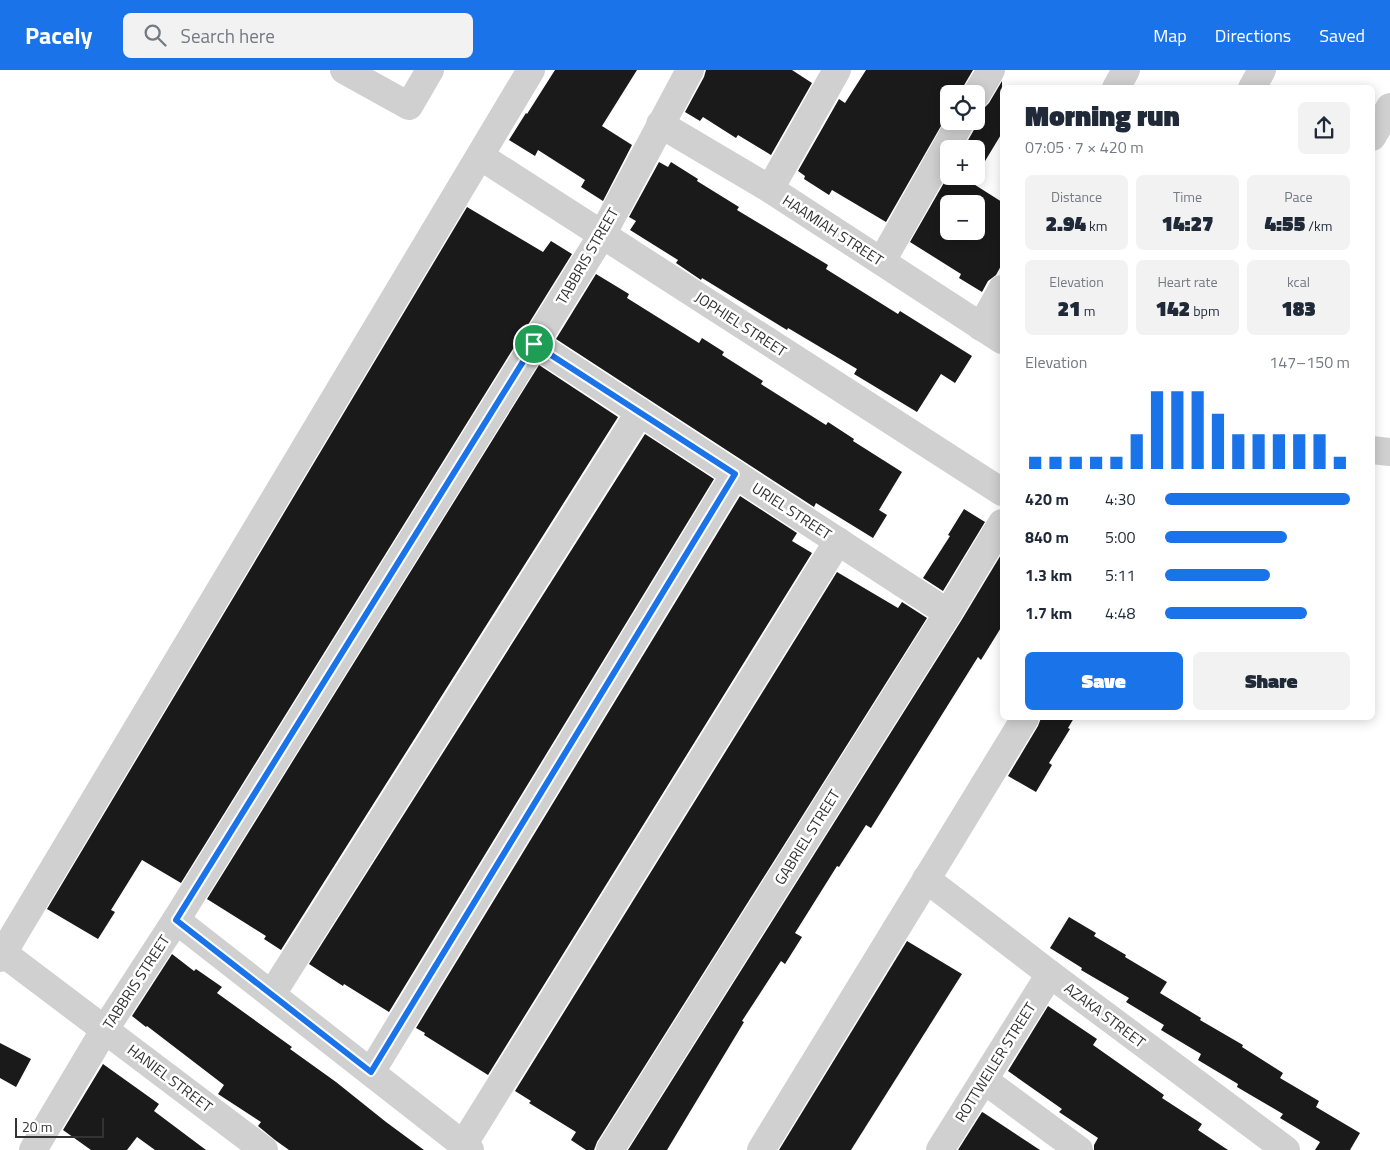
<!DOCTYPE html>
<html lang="en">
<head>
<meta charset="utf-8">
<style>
	:root { --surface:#fff; --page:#f2f2f3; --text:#1f2937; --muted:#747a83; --accent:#1a73e8 }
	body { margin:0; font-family:"Titillium Web",sans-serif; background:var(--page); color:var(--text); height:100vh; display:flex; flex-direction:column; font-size:19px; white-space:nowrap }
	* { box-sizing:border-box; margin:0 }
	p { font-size:16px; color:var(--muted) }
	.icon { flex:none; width:28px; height:28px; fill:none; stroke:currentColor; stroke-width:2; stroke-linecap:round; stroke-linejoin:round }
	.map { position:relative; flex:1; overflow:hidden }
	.side { position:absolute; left:1000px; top:15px; width:375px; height:635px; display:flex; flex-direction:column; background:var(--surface); border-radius:8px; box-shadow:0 2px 12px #0003 }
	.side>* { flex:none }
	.tools { position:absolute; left:940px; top:15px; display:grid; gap:10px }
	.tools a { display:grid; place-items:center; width:45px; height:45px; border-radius:8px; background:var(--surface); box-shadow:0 2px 12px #0003; font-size:25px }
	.scale { position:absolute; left:15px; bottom:12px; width:89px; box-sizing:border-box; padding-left:5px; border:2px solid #333; border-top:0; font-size:14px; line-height:18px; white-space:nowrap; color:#333; -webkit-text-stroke:4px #fff; paint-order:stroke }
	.pin { position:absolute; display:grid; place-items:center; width:42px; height:42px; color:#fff; margin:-21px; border:2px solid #fff; border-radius:50%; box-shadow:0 1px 5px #0007 }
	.round { display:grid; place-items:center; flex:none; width:52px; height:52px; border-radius:8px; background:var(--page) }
	.head { display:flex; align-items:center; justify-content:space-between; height:85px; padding:0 25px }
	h1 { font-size:28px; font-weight:800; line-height:38px }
	.stats { display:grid; grid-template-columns:repeat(3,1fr); gap:8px; height:85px; padding:5px 25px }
	.stats div { display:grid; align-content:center; border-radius:8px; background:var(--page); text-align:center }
	.stats b { font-size:21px; font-weight:800 }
	.stats small { font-size:14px; font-weight:400 }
	.stats p { font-size:14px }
	.chart { height:140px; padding:10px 25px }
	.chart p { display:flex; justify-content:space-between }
	.chart svg { width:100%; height:90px; margin-top:5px; stroke:var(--accent); stroke-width:6 }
	.button { display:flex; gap:10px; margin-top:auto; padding:10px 25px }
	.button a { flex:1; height:58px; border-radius:8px; background:var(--accent); color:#fff; font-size:20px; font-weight:800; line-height:58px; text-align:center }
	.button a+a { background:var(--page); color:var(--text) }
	ul { padding:0 25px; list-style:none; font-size:16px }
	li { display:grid; grid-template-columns:80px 60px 1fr; align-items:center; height:38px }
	li i { height:12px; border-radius:6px; background:var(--accent) }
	header { display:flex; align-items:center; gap:30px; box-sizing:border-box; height:70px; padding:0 25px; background:var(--accent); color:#fff }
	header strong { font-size:24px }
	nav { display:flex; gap:28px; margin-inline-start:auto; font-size:18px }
	.search { width:350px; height:45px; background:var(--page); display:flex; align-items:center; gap:12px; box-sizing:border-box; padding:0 18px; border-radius:8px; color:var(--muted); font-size:19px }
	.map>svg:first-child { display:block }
</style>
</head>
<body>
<header>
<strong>Pacely</strong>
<div class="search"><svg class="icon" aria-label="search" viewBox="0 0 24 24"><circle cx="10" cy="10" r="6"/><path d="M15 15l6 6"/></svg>Search here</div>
<nav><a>Map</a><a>Directions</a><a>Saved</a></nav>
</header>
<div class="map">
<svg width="1390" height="1080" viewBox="0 0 1390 1080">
	<rect width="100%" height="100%" fill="#fff"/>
	<g fill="#1a1a1a" fill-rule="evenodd">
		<polygon points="555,0 637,0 602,56 632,75 603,131 581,117 585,110 538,80 535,86 509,70 526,43 527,44"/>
		<polygon points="706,0 792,0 812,13 771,85 738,65 736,68 703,47 700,51 685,42 704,7"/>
		<polygon points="866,0 973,0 963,17 961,24 949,24 949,42 886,152 832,120 829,125 804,109 805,106 798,101 839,29 845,33"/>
		<polygon points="1002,11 1002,63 976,106 976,79 963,79 975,58 976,41 984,38 989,33"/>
		<polygon points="659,92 668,97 671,92 698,109 697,111 739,137 737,140 828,195 826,199 898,244 900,241 972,286 955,313 941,304 917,342 854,304 857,299 788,258 787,260 702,208 701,210 676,193 678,190 630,160 636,151 629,147"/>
		<path d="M 949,104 L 949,106 L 976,106 L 972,113 L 1002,132 L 1002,194 L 996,205 L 988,211 L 982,222 L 959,208 L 961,204 L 910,172 ZM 949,134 L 976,134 L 976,161 L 949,161 Z"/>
		<polygon points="467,137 543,182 551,171 572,184 181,813 142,790 111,840 115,842 98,869 47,839"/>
		<polygon points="596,204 629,224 627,228 699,273 702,268 724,282 722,285 763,311 761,314 826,355 828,352 854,369 853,371 902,402 879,440 887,445 873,468 816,433 814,437 556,269"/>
		<polygon points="539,295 618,347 281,880 264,869 266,866 207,829"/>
		<polygon points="645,364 714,409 389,942 344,914 343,916 309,894"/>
		<polygon points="740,426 797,463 792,471 812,483 488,1005 424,965 425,963 416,958"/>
		<polygon points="964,439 985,452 943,521 923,508 950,466 948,465"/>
		<polygon points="1002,483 1002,556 981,590 978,587 871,758 866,755 839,797 837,796 795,863 802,867 785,894 781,891 742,951 744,952 667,1080 628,1080 961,551"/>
		<polygon points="837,502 898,538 902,532 927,548 597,1072 594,1080 586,1080 571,1070 576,1062 529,1033 531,1031 515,1021"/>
		<polygon points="1041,648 1074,648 1068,658 1070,659 1049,693 1052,695 1036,722 1008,706 1038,656"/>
		<polygon points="1069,847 1096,863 1094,866 1126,885 1125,887 1167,912 1160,923 1201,948 1200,950 1243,975 1242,977 1283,1003 1280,1008 1319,1031 1316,1037 1360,1063 1350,1080 1315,1080 1320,1072 1280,1048 1283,1044 1237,1017 1238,1014 1198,990 1201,984 1161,960 1164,955 1126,932 1129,928 1081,900 1082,898 1050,878"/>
		<polygon points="907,871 962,904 851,1080 779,1080"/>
		<polygon points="172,884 194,901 196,899 222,917 217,923 292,977 290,979 336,1012 386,1052 424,1080 289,1080 275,1070 258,1056 261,1052 218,1024 224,1015 147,956 146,957 132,946"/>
		<polygon points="1048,936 1097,969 1093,975 1164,1025 1162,1028 1202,1054 1198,1060 1228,1080 1094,1080 1094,1075 1098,1068 1059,1042 1062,1039 1008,1001"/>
		<polygon points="0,973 31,989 16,1017 0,1008"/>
		<polygon points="103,994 159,1034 154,1041 206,1080 155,1080 137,1067 127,1080 91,1080 63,1060"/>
		<polygon points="982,1042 984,1043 1040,1080 958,1080"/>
	</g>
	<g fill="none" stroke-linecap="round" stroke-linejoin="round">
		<g stroke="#d0d0d0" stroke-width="28">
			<polyline points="344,0 409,36 430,0"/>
			<polyline points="1116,18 1126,0"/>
			<polyline points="1252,18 1262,0"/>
			<polyline points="976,25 991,0"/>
			<polyline points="660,54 770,119 1002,270"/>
			<polyline points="1372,67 1390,37"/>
			<polyline points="480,86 1002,422"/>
			<polyline points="770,119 837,0"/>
			<polyline points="882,191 961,51"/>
			<polyline points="981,257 1002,219"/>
			<polyline points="535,274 948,543"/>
			<polyline points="1372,380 1390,382"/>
			<polyline points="926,809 1050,904 1286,1080"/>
			<polyline points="176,850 470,1080"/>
			<polyline points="3,883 264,1080"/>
			<polyline points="0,888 531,0"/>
			<polyline points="272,924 640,342"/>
			<polyline points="371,1002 735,404"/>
			<polyline points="984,1010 1079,1080"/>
			<polyline points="463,1075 838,471"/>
			<polyline points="33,1080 105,959 176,850 602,165 690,0"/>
			<polyline points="610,1080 948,543 1002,453"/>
			<polyline points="761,1080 1025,648"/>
			<polyline points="940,1080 1050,904"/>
		</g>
	</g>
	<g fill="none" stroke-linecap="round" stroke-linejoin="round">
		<g stroke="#fff" stroke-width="10">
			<polygon id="route" points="534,274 735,404 371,1002 176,850"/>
		</g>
		<use href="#route" stroke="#1a73e8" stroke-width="6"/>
	</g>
	<g text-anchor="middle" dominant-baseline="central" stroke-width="5" stroke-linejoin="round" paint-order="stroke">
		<g font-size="15" fill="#333" stroke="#fff">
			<text transform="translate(833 160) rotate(33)">HAAMIAH STREET</text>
			<text transform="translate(587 186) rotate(-60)">TABBRIS STREET</text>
			<text transform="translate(741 254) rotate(33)">JOPHIEL STREET</text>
			<text transform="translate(792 441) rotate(33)">URIEL STREET</text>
			<text transform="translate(807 767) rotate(-58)">GABRIEL STREET</text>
			<text transform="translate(136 912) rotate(-57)">TABBRIS STREET</text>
			<text transform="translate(1105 945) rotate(37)">AZAKA STREET</text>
			<text transform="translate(995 992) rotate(-58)">ROTTWEILER STREET</text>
			<text transform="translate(170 1008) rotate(37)">HANIEL STREET</text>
		</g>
	</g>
</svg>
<div class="tools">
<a><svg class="icon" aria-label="locate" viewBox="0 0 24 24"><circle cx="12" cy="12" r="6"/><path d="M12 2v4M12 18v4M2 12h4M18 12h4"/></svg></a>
<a>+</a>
<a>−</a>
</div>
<div class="scale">20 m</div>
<div class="pin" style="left:534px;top:274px;background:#1e9e55"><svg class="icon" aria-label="arrive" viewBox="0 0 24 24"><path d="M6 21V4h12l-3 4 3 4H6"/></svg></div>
<section class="side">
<div class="head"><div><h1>Morning run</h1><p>07:05 · 7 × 420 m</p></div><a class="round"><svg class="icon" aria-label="share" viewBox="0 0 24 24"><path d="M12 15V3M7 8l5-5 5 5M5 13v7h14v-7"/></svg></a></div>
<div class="stats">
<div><p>Distance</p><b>2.94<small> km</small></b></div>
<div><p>Time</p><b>14:27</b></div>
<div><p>Pace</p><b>4:55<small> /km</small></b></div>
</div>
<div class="stats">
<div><p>Elevation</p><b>21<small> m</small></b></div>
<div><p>Heart rate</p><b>142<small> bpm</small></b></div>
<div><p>kcal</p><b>183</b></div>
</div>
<div class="chart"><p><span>Elevation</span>147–150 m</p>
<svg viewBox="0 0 160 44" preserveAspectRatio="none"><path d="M5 44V38M15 44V38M25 44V38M35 44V38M45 44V38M55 44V27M65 44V6M75 44V6M85 44V6M95 44V17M105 44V27M115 44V27M125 44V27M135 44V27M145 44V27M155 44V38"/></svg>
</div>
<ul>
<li><b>420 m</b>4:30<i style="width:100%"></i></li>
<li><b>840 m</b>5:00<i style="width:66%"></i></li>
<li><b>1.3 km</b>5:11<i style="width:57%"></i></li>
<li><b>1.7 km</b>4:48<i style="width:77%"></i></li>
</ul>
<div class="button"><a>Save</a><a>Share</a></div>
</section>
</div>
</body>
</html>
